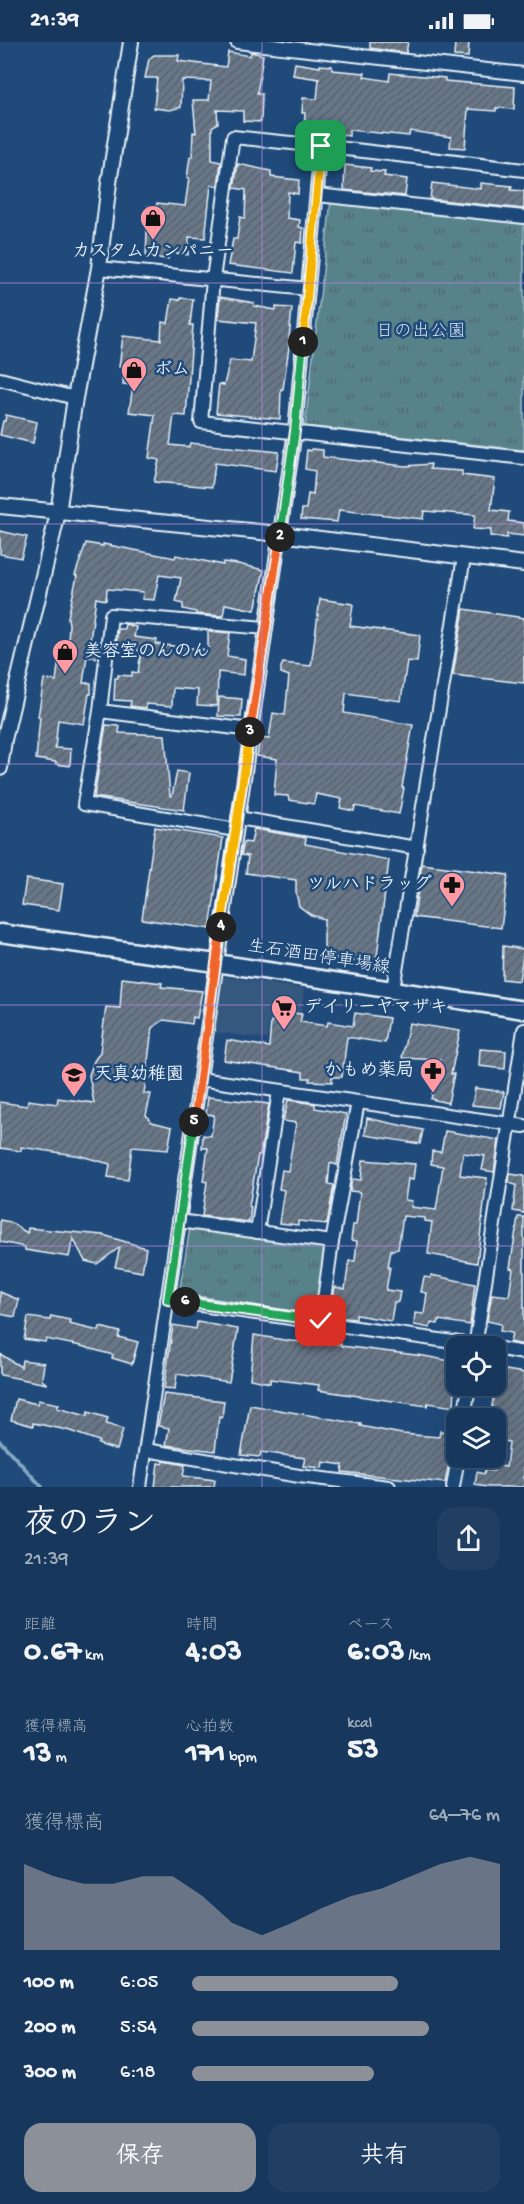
<!DOCTYPE html>
<html lang="ja">
<head>
<meta charset="utf-8">
<style>
	:root { --surface:#17385c; --page:#203f62; --text:#f1f3f6; --muted:#9eacbb; --line:#365272; --accent:#8c9099 }
	body { margin:0; font-family:"Gochi Hand","Klee One",sans-serif; background:var(--page); color:var(--text); height:100vh; display:flex; flex-direction:column; font-size:22px; white-space:nowrap }
	* { box-sizing:border-box; margin:0 }
	p { font-size:20px; color:var(--muted) }
	.icon { flex:none; width:33px; height:33px; fill:none; stroke:currentColor; stroke-width:2; stroke-linecap:round; stroke-linejoin:round }
	.map { position:relative; height:1445px; overflow:hidden }
	.drawer { display:flex; flex-direction:column; background:var(--surface); flex:1 }
	.drawer>* { flex:none }
	.controls { position:absolute; left:446px; top:1294px; display:grid; gap:12px }
	.controls a { display:grid; place-items:center; width:60px; height:60px; border-radius:12px; background:var(--surface); box-shadow:0 6px 24px #0002,0 0 0 2px var(--line); font-size:30px }
	.pin { position:absolute; display:grid; place-items:center; width:51px; height:51px; color:#fff; margin:-26px; border-radius:12px; box-shadow:0 3px 9px #0006 }
	.km { position:absolute; width:30px; height:30px; margin:-15px; border-radius:50%; background:#222; color:#fff; font-size:16px; line-height:30px; text-align:center }
	.round { display:grid; place-items:center; flex:none; width:63px; height:63px; border-radius:18px; background:var(--page) }
	.headline { display:flex; align-items:center; justify-content:space-between; height:102px; padding:0 24px }
	h1 { font-size:33px; font-weight:700; line-height:45px }
	.figures { display:grid; grid-template-columns:repeat(3,1fr); gap:9px; height:102px; padding:6px 24px }
	.figures div { display:grid; align-content:center }
	.figures b { font-size:30px; font-weight:700 }
	.figures small { font-size:16px; font-weight:400 }
	.figures p { font-size:16px }
	.chart { height:168px; padding:12px 24px }
	.chart p { display:flex; justify-content:space-between }
	.chart svg { width:100%; height:108px; margin-top:6px; fill:var(--accent); opacity:.7 }
	.action { display:flex; gap:12px; margin-top:auto; padding:12px 24px }
	.action a { flex:1; height:69px; border-radius:18px; background:var(--accent); color:#fff; font-size:24px; font-weight:700; line-height:69px; text-align:center }
	.action a+a { background:var(--page); color:var(--text) }
	ul { padding:0 24px; list-style:none; font-size:20px }
	li { display:grid; grid-template-columns:96px 72px 1fr; align-items:center; height:45px }
	li i { height:15px; border-radius:8px; background:var(--accent) }
	.status { display:flex; justify-content:space-between; align-items:center; height:42px; padding:0 30px; background:var(--surface); direction:ltr }
	.status svg { height:16px; fill:currentColor }
	.map>svg:first-child { display:block }
</style>
</head>
<body>
<div class="status"><b>21:39</b><svg viewBox="0 0 49 12"><path d="M0 12V9h3v3zM5 12V6h3v6zM10 12V3h3v9zM15 12V0h3v12zM26 1h20v11H26zM47 4h2v5h-2z"/></svg></div>
<div class="map">
<svg width="524" height="1445" viewBox="0 0 524 1445">
	<defs>
		<pattern id="grass-tufts" width="24" height="20" patternUnits="userSpaceOnUse" patternTransform="scale(1.5)"><rect width="24" height="20" fill="#58828a"/><path d="M3 7l-1-3M5 7V3M7 7l1-3M15 17l-1-3M17 17v-4M19 17l1-3" fill="none" stroke="#50686d"/></pattern>
		<pattern id="building-hatch" width="6" height="6" patternUnits="userSpaceOnUse" patternTransform="scale(1.5)"><rect width="6" height="6" fill="#687788"/><path d="M-1 1l2-2M0 6l6-6M5 7l2-2" fill="none" stroke="#59626c"/></pattern>
	</defs>
	<rect width="100%" height="100%" fill="#1f4a7a"/>
	<filter id="ink" filterUnits="userSpaceOnUse"><feTurbulence type="fractalNoise" baseFrequency=".0167" numOctaves="2"/><feDisplacementMap in="SourceGraphic" scale="12" xChannelSelector="R" yChannelSelector="G"/><feConvolveMatrix kernelMatrix="1 2 1 2 8 2 1 2 1" color-interpolation-filters="sRGB"/></filter>
	<g filter="url(#ink)">
		<polygon fill="#35587e" points="221,934 304,947 301,970 282,968 269,979 267,997 213,990"/>
		<g fill="url(#grass-tufts)" stroke="#a0bac1" stroke-width="1.5">
			<polygon points="331,159 524,182 524,408 305,384"/>
			<polygon points="190,1186 320,1204 326,1211 316,1268 309,1272 179,1251"/>
		</g>
		<g fill="none" stroke-linecap="round" stroke-linejoin="round">
			<polyline stroke="#84a8c3" stroke-width="4" points="0,1399 42,1445"/>
		</g>
		<g fill="url(#building-hatch)" stroke="#e8f1f8" stroke-width="1.5">
			<polygon points="370,0 408,0 406,11 370,6"/>
			<polygon points="455,0 469,0 468,15 454,14"/>
			<polygon points="228,10 250,14 251,10 263,13 257,52 262,52 261,80 243,79 243,69 217,68 218,81 212,85 212,118 221,120 218,144 211,143 205,196 189,195 188,213 169,210 168,217 146,215 148,164 156,165 157,161 185,164 189,136 187,136 190,115 192,115 193,90 196,91 193,58 209,58 211,39 182,38 181,65 170,68 154,66 157,36 145,36 149,17 154,13 179,13 178,19 226,25"/>
			<polygon points="295,21 320,25 320,23 332,24 332,28 365,31 364,35 389,39 390,31 445,36 445,39 515,45 514,67 496,66 496,69 468,67 465,106 450,105 451,95 410,89 409,94 349,88 349,94 338,92 338,91 304,88 305,71 302,71 303,56 317,57 319,37 293,33"/>
			<polygon points="238,122 271,129 271,135 299,138 298,152 288,150 287,176 300,178 299,185 303,186 302,201 296,200 293,231 228,223 233,197 237,197 240,175 245,176 246,148 234,146"/>
			<polygon points="345,123 371,126 370,129 385,130 384,134 407,137 405,154 344,148"/>
			<polygon points="432,141 481,147 481,141 512,144 511,148 524,149 524,167 430,157"/>
			<polygon points="220,255 254,261 254,264 276,268 276,265 292,266 289,297 290,298 283,347 281,347 280,377 216,371 219,342 224,343 230,318 251,320 256,281 218,277"/>
			<polygon points="180,256 193,257 190,283 193,283 186,374 174,373 170,403 189,405 190,401 279,410 276,429 215,421 212,445 154,440 159,418 149,416 155,373 129,370 133,343 123,342 124,326 119,325 123,294 161,298 162,280 168,281 172,257 180,258"/>
			<polygon points="6,373 37,380 33,401 0,393 3,379 5,379"/>
			<polygon points="311,407 323,408 323,415 405,424 431,422 430,427 462,429 462,433 495,437 491,468 509,470 508,479 524,481 524,494 507,492 507,496 490,494 491,488 473,487 475,473 424,469 423,477 339,468 337,480 301,477 302,467 306,467 308,452 313,453 315,429 305,427 307,408 311,409"/>
			<polygon points="0,489 27,495 21,516 0,512"/>
			<polygon points="86,501 103,504 103,502 175,516 176,513 223,523 223,520 238,522 264,528 255,568 225,562 223,574 196,572 196,570 183,567 183,562 176,560 181,536 159,533 154,558 142,557 143,550 107,547 106,558 96,556 90,599 97,600 97,609 96,616 87,614 83,641 91,641 91,652 89,652 84,682 58,678 55,706 71,707 70,724 56,722 56,720 36,717 40,675 38,675 44,637 56,639 59,616 67,617 69,583 68,575 77,534 75,533"/>
			<polygon points="320,557 353,562 350,584 420,593 417,620 407,619 401,659 346,651 344,671 413,683 402,745 404,746 399,772 355,764 354,769 340,766 342,757 316,752 314,762 289,758 288,754 274,753 277,717 257,714 260,696 269,697 273,671 285,673 289,634 281,631 281,625 283,621 311,624"/>
			<polygon points="464,567 524,576 524,641 453,633"/>
			<polygon points="125,582 136,585 134,595 157,598 156,602 208,608 208,589 230,591 227,614 245,617 244,633 218,630 217,664 197,663 198,648 173,646 172,664 146,662 146,666 130,664 131,659 114,658 115,636 118,636 118,633 132,634 132,630 138,631 141,609 116,604 118,587 124,587"/>
			<polygon points="219,655 242,657 241,675 218,674"/>
			<polygon points="106,683 120,684 119,691 165,693 170,754 172,754 177,729 189,731 184,768 94,755"/>
			<polygon points="155,785 223,796 210,887 142,877"/>
			<polygon points="254,787 306,796 305,802 389,818 376,922 324,915 324,877 311,873 299,864 296,851 296,838 246,831 248,814 241,813 244,800 251,801"/>
			<polygon points="422,822 508,833 501,886 414,875"/>
			<polygon points="26,837 63,842 59,868 22,863"/>
			<polygon points="503,904 524,907 519,939 502,937"/>
			<polygon points="122,936 162,941 161,945 202,949 197,976 193,975 192,982 164,978 152,986 144,1052 151,1052 146,1073 152,1080 172,1085 168,1108 132,1105 128,1138 108,1135 110,1122 81,1114 21,1105 21,1109 0,1106 0,1060 27,1064 28,1058 57,1062 58,1056 94,1061 89,1033 94,1019 100,1010 106,965 120,966"/>
			<polygon points="284,970 302,972 300,980 327,984 328,980 353,984 355,971 389,976 385,1001 347,995 342,1035 332,1035 332,1040 309,1039 310,1036 303,1036 303,1030 224,1018 227,998 269,1005 271,980"/>
			<polygon points="409,981 460,989 451,1032 454,1032 448,1061 431,1057 440,1018 402,1016"/>
			<polygon points="480,1007 506,1009 505,1027 479,1024"/>
			<polygon points="475,1046 504,1050 501,1066 472,1063"/>
			<polygon points="208,1055 269,1062 260,1113 258,1113 249,1164 251,1165 249,1180 202,1174 207,1140 203,1139 208,1106 202,1106 203,1093 211,1094 214,1073 206,1072"/>
			<polygon points="288,1058 315,1062 315,1066 346,1072 337,1123 330,1121 328,1142 334,1143 327,1182 298,1179 298,1183 279,1181 284,1148 279,1147 282,1128 288,1129 296,1081 283,1079"/>
			<polygon points="367,1076 423,1088 420,1102 365,1093"/>
			<polygon points="445,1089 499,1098 494,1130 482,1128 485,1114 463,1111 460,1133 487,1136 477,1221 428,1212 432,1180 425,1179 425,1176 403,1174 398,1207 391,1208 388,1225 390,1225 386,1248 400,1250 398,1260 394,1260 391,1279 356,1273 356,1277 336,1275 339,1258 333,1258 335,1245 345,1247 349,1219 355,1219 357,1199 351,1198 353,1183 356,1183 360,1150 350,1149 352,1137 361,1138 363,1118 415,1122 413,1138 408,1137 405,1158 412,1159 411,1165 436,1168 443,1124 431,1122 432,1109 441,1110"/>
			<polygon points="510,1132 524,1134 524,1171 513,1169 516,1143 509,1141"/>
			<polygon points="518,1175 524,1175 524,1303 510,1300 512,1291 500,1289 501,1282 487,1279 492,1252 509,1254 513,1227 510,1226"/>
			<polygon points="0,1178 10,1180 27,1191 28,1186 103,1193 146,1206 142,1230 115,1225 120,1205 97,1222 85,1219 73,1196 69,1215 25,1208 25,1205 0,1200"/>
			<polygon points="431,1233 475,1242 470,1283 439,1278 438,1282 431,1281 430,1286 414,1283 415,1271 424,1272 427,1251 421,1250 424,1235 431,1236"/>
			<polygon points="0,1250 19,1258 15,1275 0,1272"/>
			<polygon points="51,1274 70,1278 69,1282 99,1289 100,1285 120,1290 118,1295 138,1300 132,1322 112,1316 113,1313 81,1304 46,1297 45,1300 24,1297 28,1275 50,1278"/>
			<polygon points="197,1280 238,1287 229,1340 177,1332 175,1347 164,1346 173,1283 196,1287"/>
			<polygon points="254,1293 290,1299 341,1302 341,1304 424,1314 456,1320 454,1365 428,1361 427,1364 318,1348 319,1343 270,1337 270,1341 250,1337"/>
			<polygon points="0,1312 21,1325 22,1318 44,1321 42,1338 47,1342 0,1333"/>
			<polygon points="506,1328 524,1331 524,1445 488,1445 475,1443 477,1430 484,1432 485,1428 494,1429 496,1423 506,1425 509,1400 495,1398 495,1372 491,1371 495,1344 495,1329 505,1331"/>
			<polygon points="164,1352 224,1359 222,1376 219,1375 215,1409 166,1403 169,1386 158,1384"/>
			<polygon points="16,1357 37,1362 38,1358 59,1362 57,1366 87,1374 88,1370 108,1376 106,1382 123,1387 117,1408 98,1402 99,1399 67,1388 33,1381 33,1384 11,1378"/>
			<polygon points="250,1363 361,1382 360,1384 402,1392 439,1395 440,1389 451,1390 451,1395 456,1396 454,1409 451,1411 445,1441 342,1430 343,1423 323,1420 322,1426 303,1424 305,1416 261,1410 260,1415 241,1413"/>
			<polygon points="164,1419 185,1423 183,1434 215,1438 214,1445 155,1445 158,1421 163,1422"/>
		</g>
		<g fill="none" stroke-linecap="round" stroke-linejoin="round">
			<g stroke="#e8f1f8" stroke-width="16">
				<g id="minor">
					<polyline points="237,0 524,32"/>
					<polyline points="321,104 233,95 213,237 201,380 524,416"/>
					<polyline points="317,153 524,175"/>
					<polyline points="99,226 308,247"/>
					<polyline points="0,337 75,356"/>
					<polyline points="100,669 251,688"/>
					<polyline points="238,776 417,806"/>
					<polyline points="236,788 84,762 100,669 111,573 266,586"/>
					<polyline points="393,947 464,515"/>
					<polyline points="200,1037 524,1084"/>
					<polyline points="179,1179 332,1200"/>
					<polyline points="257,1190 279,1049"/>
					<polyline points="167,1258 487,1305"/>
					<polyline points="321,1279 332,1200 358,1060"/>
					<polyline points="475,1305 524,988"/>
					<polyline points="495,1306 524,1311"/>
					<polyline points="464,1377 469,1344"/>
					<polyline points="146,1408 299,1434 389,1445"/>
					<polyline points="140,1445 295,389 321,104 524,128"/>
					<polyline points="453,1445 458,1416"/>
				</g>
			</g>
			<g stroke="#e8f1f8" stroke-width="18">
				<g id="tertiary">
					<polyline points="0,464 280,492 524,522"/>
					<polyline points="0,726 4,698 58,471 75,356 99,226 109,141 131,0"/>
				</g>
			</g>
			<g stroke="#e8f1f8" stroke-width="21">
				<polyline id="secondary" points="0,891 216,921 524,968"/>
			</g>
			<use href="#minor" stroke="#1f4a7a" stroke-width="12"/>
			<use href="#tertiary" stroke="#1f4a7a" stroke-width="14"/>
			<use href="#secondary" stroke="#1f4a7a" stroke-width="16"/>
		</g>
	</g>
	<g fill="none" stroke-linecap="round" stroke-linejoin="round" filter="url(#ink)">
		<g stroke="#fff" stroke-width="12">
			<polyline id="split-1" points="303,300 321,104"/>
		</g>
		<g stroke="#fff" stroke-width="12">
			<polyline id="split-2" points="280,495 295,389 303,300"/>
		</g>
		<g stroke="#fff" stroke-width="12">
			<polyline id="split-3" points="250,690 280,495"/>
		</g>
		<g stroke="#fff" stroke-width="12">
			<polyline id="split-4" points="221,885 250,690"/>
		</g>
		<g stroke="#fff" stroke-width="12">
			<polyline id="split-5" points="194,1080 221,885"/>
		</g>
		<g stroke="#fff" stroke-width="12">
			<polyline id="split-6" points="185,1260 168,1258 194,1080"/>
		</g>
		<g stroke="#fff" stroke-width="12">
			<polyline id="split-7" points="185,1260 321,1279"/>
		</g>
		<use href="#split-1" stroke="#f5b400" stroke-width="8"/>
		<use href="#split-2" stroke="#22a559" stroke-width="8"/>
		<use href="#split-3" stroke="#f0652b" stroke-width="8"/>
		<use href="#split-4" stroke="#f5b400" stroke-width="8"/>
		<use href="#split-5" stroke="#f0652b" stroke-width="8"/>
		<use href="#split-6" stroke="#22a559" stroke-width="8"/>
		<use href="#split-7" stroke="#22a559" stroke-width="8"/>
	</g>
	<path fill="none" stroke="#ac85d9" stroke-width="1.5" stroke-opacity="0.55" d="M 262,0 L 262,1445M 0,241 L 524,241M 0,482 L 524,482M 0,722 L 524,722M 0,963 L 524,963M 0,1204 L 524,1204"/>
	<defs>
		<g id="shop-pin" transform="scale(1.35)"><path d="M0 17L-7.5 6A9.5 9.5 0 1 1 7.5 6Z" fill="#ff9aa2" stroke="#1f4a7a"/><path d="M-5-2.5h2.3a2.7 3.5 0 0 1 5.4 0H5L5.5 6h-11ZM-1.5-2.5h3a1.5 2.3 0 0 0-3 0Z" fill="#111"/></g>
		<g id="pharmacy-pin" transform="scale(1.35)"><path d="M0 17L-7.5 6A9.5 9.5 0 1 1 7.5 6Z" fill="#ff9aa2" stroke="#1f4a7a"/><path d="M-2-6h4v4h4v4h-4v4h-4v-4h-4v-4h4Z" fill="#111"/></g>
		<g id="supermarket-pin" transform="scale(1.35)"><path d="M0 17L-7.5 6A9.5 9.5 0 1 1 7.5 6Z" fill="#ff9aa2" stroke="#1f4a7a"/><path d="M-6-5.5h2.5l.6 2H6L4.5 2H-2.5L-4.4-4H-6ZM-1.5 3.2a1.3 1.3 0 1 0 .1 0ZM3 3.2a1.3 1.3 0 1 0 .1 0Z" fill="#111"/></g>
		<g id="school-pin" transform="scale(1.35)"><path d="M0 17L-7.5 6A9.5 9.5 0 1 1 7.5 6Z" fill="#ff9aa2" stroke="#1f4a7a"/><path d="M0-5L7-2L0 1L-7-2ZM-4 1L0 2.5L4 1V4Q0 6-4 4Z" fill="#111"/></g>
	</defs>
	<g fill-rule="evenodd">
		<use href="#shop-pin" x="153" y="176"/>
		<use href="#shop-pin" x="134" y="328"/>
		<use href="#shop-pin" x="65" y="610"/>
		<use href="#pharmacy-pin" x="452" y="843"/>
		<use href="#supermarket-pin" x="284" y="966"/>
		<use href="#pharmacy-pin" x="433" y="1029"/>
		<use href="#school-pin" x="74" y="1033"/>
	</g>
	<g text-anchor="middle" dominant-baseline="central" stroke-width="5" stroke-linejoin="round" paint-order="stroke">
		<g font-size="18" font-weight="bold" fill="#e8f1f8" stroke="#1f4a7a" text-anchor="start">
			<text x="153" y="210" text-anchor="middle">カスタムカンパニー</text>
			<text x="154" y="328">ボム</text>
			<text x="84" y="610">美容室のんのん</text>
			<text x="432" y="843" text-anchor="end">ツルハドラッグ</text>
			<text x="304" y="966">デイリーヤマザキ</text>
			<text x="414" y="1029" text-anchor="end">かもめ薬局</text>
			<text x="94" y="1033">天真幼稚園</text>
		</g>
		<g font-size="18" fill="#d2e0e8" stroke="#1f4a7a">
			<text x="421" y="290">日の出公園</text>
		</g>
		<g font-size="18" fill="#e8f1f8" stroke="#1f4a7a">
			<text transform="translate(319 916) rotate(9)">生石酒田停車場線</text>
		</g>
	</g>
</svg>
<div class="controls">
<a><svg class="icon" aria-label="locate" viewBox="0 0 24 24"><circle cx="12" cy="12" r="6"/><path d="M12 2v4M12 18v4M2 12h4M18 12h4"/></svg></a>
<a><svg class="icon" aria-label="layers" viewBox="0 0 24 24"><path d="M12 4l9 5-9 5-9-5zM3 14l9 5 9-5"/></svg></a>
</div>
<div class="pin" style="left:321px;top:104px;background:#1e9e55"><svg class="icon" aria-label="arrive" viewBox="0 0 24 24"><path d="M6 21V4h12l-3 4 3 4H6"/></svg></div>
<div class="pin" style="left:321px;top:1279px;background:#d93025"><svg class="icon" aria-label="check" viewBox="0 0 24 24"><path d="M5 12l5 5 9-10"/></svg></div>
<b class="km" style="left:303px;top:300px">1</b>
<b class="km" style="left:280px;top:495px">2</b>
<b class="km" style="left:250px;top:690px">3</b>
<b class="km" style="left:221px;top:885px">4</b>
<b class="km" style="left:194px;top:1080px">5</b>
<b class="km" style="left:185px;top:1260px">6</b>
</div>
<section class="drawer">
<div class="headline"><div><h1>夜のラン</h1><p>21:39</p></div><a class="round"><svg class="icon" aria-label="share" viewBox="0 0 24 24"><path d="M12 15V3M7 8l5-5 5 5M5 13v7h14v-7"/></svg></a></div>
<div class="figures">
<div><p>距離</p><b>0.67<small> km</small></b></div>
<div><p>時間</p><b>4:03</b></div>
<div><p>ペース</p><b>6:03<small> /km</small></b></div>
</div>
<div class="figures">
<div><p>獲得標高</p><b>13<small> m</small></b></div>
<div><p>心拍数</p><b>171<small> bpm</small></b></div>
<div><p>kcal</p><b>53</b></div>
</div>
<div class="chart"><p><span>獲得標高</span>64–76 m</p>
<svg viewBox="0 0 160 44" preserveAspectRatio="none"><path d="M0 44V9L10 14L20 17L30 17L40 14L50 14L60 22L70 33L80 38L90 33L100 27L110 22L120 19L130 14L140 9L150 6L160 9V44z"/></svg>
</div>
<ul>
<li><b>100 m</b>6:05<i style="width:67%"></i></li>
<li><b>200 m</b>5:54<i style="width:77%"></i></li>
<li><b>300 m</b>6:18<i style="width:59%"></i></li>
</ul>
<div class="action"><a>保存</a><a>共有</a></div>
</section>
</body>
</html>
